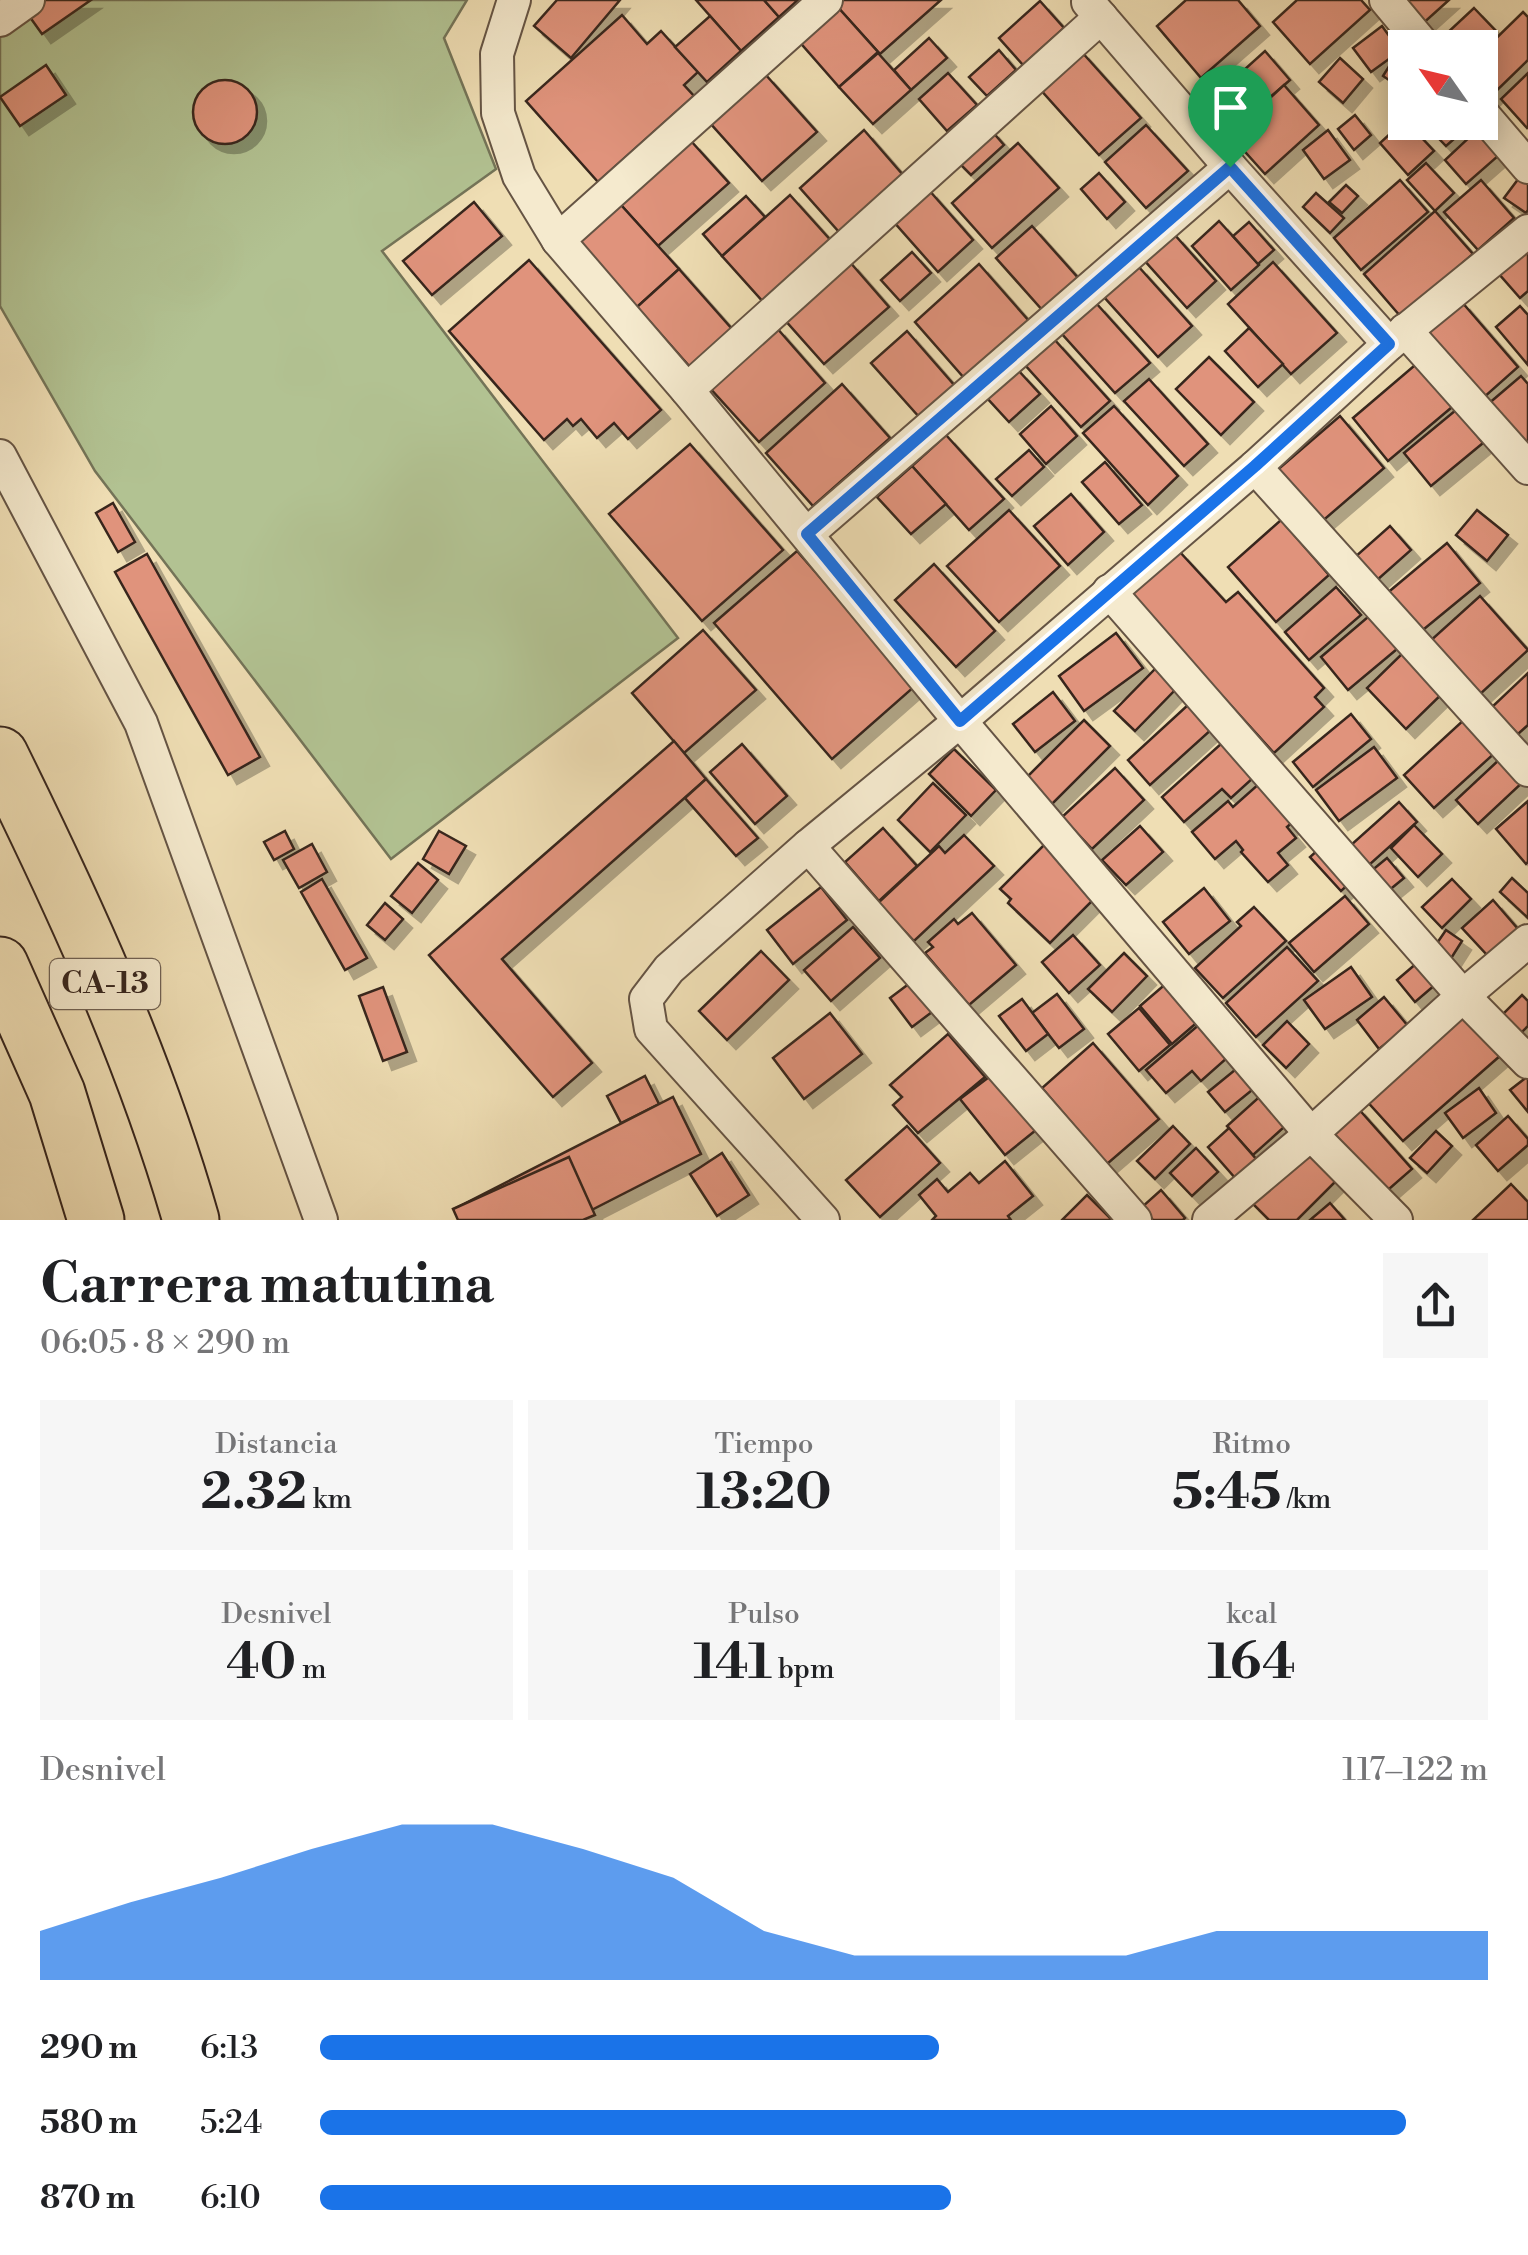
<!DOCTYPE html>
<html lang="es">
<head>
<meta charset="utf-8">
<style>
	:root { --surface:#fff; --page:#f6f6f6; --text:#202124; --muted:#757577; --accent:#1a73e8 }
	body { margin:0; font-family:"Libre Bodoni",serif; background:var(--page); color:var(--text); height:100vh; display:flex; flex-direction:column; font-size:38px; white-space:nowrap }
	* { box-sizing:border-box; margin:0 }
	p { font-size:32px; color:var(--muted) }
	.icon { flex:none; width:55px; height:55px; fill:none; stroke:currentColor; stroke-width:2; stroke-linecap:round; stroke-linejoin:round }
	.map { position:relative; height:1220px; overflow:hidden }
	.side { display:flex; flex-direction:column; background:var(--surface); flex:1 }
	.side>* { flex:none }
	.needle { width:65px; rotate:304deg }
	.controls { position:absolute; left:1388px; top:30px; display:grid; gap:20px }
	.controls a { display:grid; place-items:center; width:110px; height:110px; border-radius:0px; background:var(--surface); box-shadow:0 5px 25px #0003; font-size:50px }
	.pin { position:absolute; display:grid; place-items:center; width:85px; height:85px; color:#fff; margin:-102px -42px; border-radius:50% 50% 50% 0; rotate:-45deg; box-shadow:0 0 10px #0007 }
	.pin .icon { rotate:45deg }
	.round { display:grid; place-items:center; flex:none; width:105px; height:105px; border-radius:0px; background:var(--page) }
	.headline { display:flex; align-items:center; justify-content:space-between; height:170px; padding:0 40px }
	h1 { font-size:55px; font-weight:700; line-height:75px }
	.stats { display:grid; grid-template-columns:repeat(3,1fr); gap:15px; height:170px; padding:10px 40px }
	.stats div { display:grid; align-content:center; border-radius:0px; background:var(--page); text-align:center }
	.stats b { font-size:50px; font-weight:700 }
	.stats small { font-size:28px; font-weight:400 }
	.stats p { font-size:28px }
	.chart { height:280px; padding:20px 40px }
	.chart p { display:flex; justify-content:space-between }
	.chart svg { width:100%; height:180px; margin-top:10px; fill:var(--accent); opacity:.7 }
	ul { padding:0 40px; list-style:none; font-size:32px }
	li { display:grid; grid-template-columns:160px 120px 1fr; align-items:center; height:75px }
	li i { height:25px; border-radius:12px; background:var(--accent) }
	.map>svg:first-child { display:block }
</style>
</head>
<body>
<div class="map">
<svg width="1528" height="1220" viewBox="0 0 1528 1220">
	<defs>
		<filter id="shadow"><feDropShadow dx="9" dy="9" stdDeviation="0" flood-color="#0004"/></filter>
	</defs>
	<rect width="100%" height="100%" fill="#efdeb4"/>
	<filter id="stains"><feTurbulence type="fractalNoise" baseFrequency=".002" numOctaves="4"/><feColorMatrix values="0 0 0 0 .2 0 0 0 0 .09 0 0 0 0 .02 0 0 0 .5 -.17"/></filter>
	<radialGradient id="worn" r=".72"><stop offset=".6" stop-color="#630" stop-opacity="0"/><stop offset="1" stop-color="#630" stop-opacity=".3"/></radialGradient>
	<polygon fill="#b2c292" stroke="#747458" stroke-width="2.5" points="45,0 467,0 444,38 496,169 382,251 678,638 391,859 95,471 0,306 0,33"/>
	<g fill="#e0937b" stroke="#37261e" stroke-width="2.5" filter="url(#shadow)">
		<polygon points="45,0 91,0 42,34 27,13"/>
		<polygon points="557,0 620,0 571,58 534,26"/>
		<polygon points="696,0 764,0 779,17 741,51"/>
		<polygon points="764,0 798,0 779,17"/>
		<polygon points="840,0 941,0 880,54 835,4"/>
		<polygon points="1186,0 1238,0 1260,26 1201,78 1157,26"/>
		<polygon points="1297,0 1361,0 1370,10 1310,64 1273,22"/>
		<polygon points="1395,0 1449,0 1419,27"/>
		<polygon points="1040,1 1064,28 1023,65 999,38"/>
		<polygon points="835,4 878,52 839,87 797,39"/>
		<polygon points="1474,8 1495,30 1476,48 1458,48 1445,35"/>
		<polygon points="1523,12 1528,17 1528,60 1489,98 1480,89 1480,54"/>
		<polygon points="622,15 647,44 661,31 698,72 684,85 694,96 598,182 526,101"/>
		<polygon points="710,16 741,51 707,82 675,47"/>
		<polygon points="1382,26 1400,51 1371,72 1353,48"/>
		<polygon points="929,38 947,58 911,90 894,70"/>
		<polygon points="999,50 1016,70 987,96 969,77"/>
		<polygon points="1080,50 1141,118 1099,155 1039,88"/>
		<polygon points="1265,51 1290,80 1238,125 1214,97"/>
		<polygon points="878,53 911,90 873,124 839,87"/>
		<polygon points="1340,58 1363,79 1343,103 1319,82"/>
		<polygon points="1393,60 1405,68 1405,91 1383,76"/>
		<polygon points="46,65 66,95 20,126 0,97"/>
		<polygon points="948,73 977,105 947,131 919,99"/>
		<polygon points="1528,73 1528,127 1527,128 1501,99"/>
		<polygon points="765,74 817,132 762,181 710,123"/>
		<circle cx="225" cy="112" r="32"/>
		<polygon points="1284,85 1319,125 1265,174 1230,135"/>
		<polygon points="1355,115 1371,135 1354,150 1338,129"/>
		<polygon points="1405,120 1434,151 1408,175 1380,143"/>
		<polygon points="1423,122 1467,122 1470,125 1446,146"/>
		<polygon points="1146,125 1188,171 1146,208 1105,162"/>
		<polygon points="990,129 1004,145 971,175 956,160"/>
		<polygon points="864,130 903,175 839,232 800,188"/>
		<polygon points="1328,130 1350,160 1324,179 1303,150"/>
		<polygon points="1476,131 1498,156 1466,184 1445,160"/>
		<polygon points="691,141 729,183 658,246 621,205"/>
		<polygon points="1018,143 1059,188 992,248 952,203"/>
		<polygon points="1426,163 1454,193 1435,211 1407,180"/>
		<polygon points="1099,173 1125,202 1107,219 1081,189"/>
		<polygon points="1519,178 1528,184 1528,210 1526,213 1504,198"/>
		<polygon points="1400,180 1428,212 1361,270 1334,238"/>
		<polygon points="1481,180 1514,218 1478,250 1444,212"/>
		<polygon points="1346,185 1358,196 1342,213 1329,202"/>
		<polygon points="928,189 973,240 938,272 893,221"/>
		<polygon points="1316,193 1344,218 1330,233 1303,207"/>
		<polygon points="790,195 834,244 766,305 722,256"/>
		<polygon points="746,196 765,217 722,256 703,234"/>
		<polygon points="474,202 502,236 432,295 403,261"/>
		<polygon points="621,205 679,269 637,307 579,242"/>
		<polygon points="1435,211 1473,254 1401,317 1364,274"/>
		<polygon points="1219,221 1259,265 1231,290 1192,246"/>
		<polygon points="1249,222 1274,250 1258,264 1233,236"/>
		<polygon points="1032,226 1080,280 1044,312 996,258"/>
		<polygon points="1174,234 1216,281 1187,308 1144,260"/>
		<polygon points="1528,249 1528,291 1520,298 1499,274"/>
		<polygon points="912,252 931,273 900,301 881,280"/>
		<polygon points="529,260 661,410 628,439 614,423 597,438 581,419 573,426 567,419 544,440 449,331"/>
		<polygon points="849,261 889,307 824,364 784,319"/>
		<polygon points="1273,262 1337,333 1291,374 1228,304"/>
		<polygon points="979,264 1029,321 965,379 915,322"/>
		<polygon points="1138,266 1192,326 1158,357 1104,297"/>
		<polygon points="679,269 732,329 690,367 637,307"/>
		<polygon points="1461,301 1518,367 1482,399 1425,333"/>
		<polygon points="1096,303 1150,363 1115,393 1062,334"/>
		<polygon points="1520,306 1528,315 1528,365 1496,327"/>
		<polygon points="776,327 825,383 759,442 709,387"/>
		<polygon points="1249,328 1283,364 1258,387 1225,351"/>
		<polygon points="907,331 955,386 920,418 871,363"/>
		<polygon points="1054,339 1110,401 1081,427 1025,365"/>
		<polygon points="1209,357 1254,402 1221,435 1176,389"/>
		<polygon points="1421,360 1458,402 1388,461 1353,418"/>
		<polygon points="1018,370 1040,394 1009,422 987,398"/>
		<polygon points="1521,376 1528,384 1528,453 1487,405"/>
		<polygon points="1149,379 1208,444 1184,466 1124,401"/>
		<polygon points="842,384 890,438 813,506 766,453"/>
		<polygon points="1051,406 1077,436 1046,464 1020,434"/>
		<polygon points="1114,406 1178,476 1148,505 1083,433"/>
		<polygon points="1456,410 1483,443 1431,486 1404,453"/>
		<polygon points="1340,416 1384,468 1319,524 1275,472"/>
		<polygon points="946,435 1004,499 969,530 912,466"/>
		<polygon points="690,444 783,550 702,621 609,514"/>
		<polygon points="1029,450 1044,467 1012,496 996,479"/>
		<polygon points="1105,462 1142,505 1119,524 1082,482"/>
		<polygon points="912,466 946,504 911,534 877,497"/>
		<polygon points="1071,494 1104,532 1068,565 1034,526"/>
		<polygon points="113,503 135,542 118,552 96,513"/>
		<polygon points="1009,510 1060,566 999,622 947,566"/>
		<polygon points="1477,510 1508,535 1487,561 1456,535"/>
		<polygon points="1281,520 1329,575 1276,622 1228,567"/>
		<polygon points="1390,526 1411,550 1376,581 1355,557"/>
		<polygon points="1447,543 1480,583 1418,634 1385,595"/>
		<polygon points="797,551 915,686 832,759 714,623"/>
		<polygon points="1179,551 1226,602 1238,592 1324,688 1315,697 1324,707 1274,753 1131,595"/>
		<polygon points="147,554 260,757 228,775 115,572"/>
		<polygon points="934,564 995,631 956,667 895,600"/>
		<polygon points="1336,587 1361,615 1309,660 1285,632"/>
		<polygon points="1480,596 1528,650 1478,696 1429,642"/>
		<polygon points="1375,611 1403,644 1348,690 1321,657"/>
		<polygon points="703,630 756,690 684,753 632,693"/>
		<polygon points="1116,633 1143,668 1084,711 1059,676"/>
		<polygon points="1409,647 1448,688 1406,729 1367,688"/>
		<polygon points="1155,669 1176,689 1135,731 1114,711"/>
		<polygon points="1528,673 1528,725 1518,734 1492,707"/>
		<polygon points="1053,692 1075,721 1035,752 1013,724"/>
		<polygon points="1189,704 1212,729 1150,785 1128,760"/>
		<polygon points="1351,714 1371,739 1313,787 1293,762"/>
		<polygon points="1467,717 1497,751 1434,808 1404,775"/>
		<polygon points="1084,720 1110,746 1052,804 1026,778"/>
		<polygon points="674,741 706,779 502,959 592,1063 553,1097 429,955"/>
		<polygon points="1222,743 1253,778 1231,798 1222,789 1184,822 1162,797"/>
		<polygon points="742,744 787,796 755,824 710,772"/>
		<polygon points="1374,747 1397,778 1339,821 1316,790"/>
		<polygon points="954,749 996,790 971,816 929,774"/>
		<polygon points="1502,757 1524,781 1478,824 1456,800"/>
		<polygon points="1115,768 1144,800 1092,849 1062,817"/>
		<polygon points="706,779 758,838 736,856 685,798"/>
		<polygon points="1261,782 1294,821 1287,827 1296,838 1278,853 1288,865 1268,882 1241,852 1243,850 1236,841 1215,859 1192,832 1228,801 1233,807"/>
		<polygon points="933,783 966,815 930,852 898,820"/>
		<polygon points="1528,801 1528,862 1526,864 1496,829"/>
		<polygon points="1399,802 1417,822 1369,865 1351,845"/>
		<polygon points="1414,825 1442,854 1418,877 1391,848"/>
		<polygon points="1140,826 1163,852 1126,885 1102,860"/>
		<polygon points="883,828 917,866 879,901 845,862"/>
		<polygon points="285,831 294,849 274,860 264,842"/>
		<polygon points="439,831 466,846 449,874 423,859"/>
		<polygon points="964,835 994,866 914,941 878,903 939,846 945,853"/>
		<polygon points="1049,840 1101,892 1050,943 1008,903 1011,899 1000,889"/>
		<polygon points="312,844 327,872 299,888 283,860"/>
		<polygon points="1320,848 1351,882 1341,891 1310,857"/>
		<polygon points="1387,858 1404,878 1387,892 1370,872"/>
		<polygon points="418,863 438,880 412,913 391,896"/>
		<polygon points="1512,878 1528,893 1528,918 1500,892"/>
		<polygon points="322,879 367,958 345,970 301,892"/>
		<polygon points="1452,879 1471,899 1442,928 1422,907"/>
		<polygon points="821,887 847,920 793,964 767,930"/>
		<polygon points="1204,888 1230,921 1189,954 1163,922"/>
		<polygon points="1345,896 1369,924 1314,972 1289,943"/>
		<polygon points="1493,900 1518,929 1488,956 1462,928"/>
		<polygon points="385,903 403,919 385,940 367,925"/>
		<polygon points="1254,907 1286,941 1223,998 1195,968 1241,926 1237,922"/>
		<polygon points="972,913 1016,965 969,1005 925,953 933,947 928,942 954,919 958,924"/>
		<polygon points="853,927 880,958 831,1001 804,970"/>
		<polygon points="1446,930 1462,941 1450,960 1433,949"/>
		<polygon points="1073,935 1100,965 1069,993 1042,962"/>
		<polygon points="1287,947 1318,981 1256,1037 1226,1003"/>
		<polygon points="761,951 789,980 727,1040 699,1011"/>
		<polygon points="1124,953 1147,976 1112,1012 1088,989"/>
		<polygon points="1418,962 1436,984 1415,1002 1397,980"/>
		<polygon points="1351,967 1372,997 1325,1029 1304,1000"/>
		<polygon points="1169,981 1201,1019 1172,1044 1140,1006"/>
		<polygon points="910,983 932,1012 912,1027 890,998"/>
		<polygon points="383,987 407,1052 383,1061 359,996"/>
		<polygon points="1057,994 1084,1029 1059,1048 1032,1013"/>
		<polygon points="1522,995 1528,1001 1528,1026 1516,1038 1498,1019"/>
		<polygon points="1384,997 1408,1026 1379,1049 1357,1020"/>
		<polygon points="1022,999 1048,1034 1026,1051 999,1016"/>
		<polygon points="1139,1008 1170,1045 1139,1071 1108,1034"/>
		<polygon points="1464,1011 1501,1055 1403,1141 1364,1098"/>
		<polygon points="830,1013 862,1054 804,1099 773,1058"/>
		<polygon points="1208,1017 1236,1050 1201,1081 1192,1071 1166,1093 1146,1070"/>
		<polygon points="1287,1021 1309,1044 1286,1068 1263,1045"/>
		<polygon points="948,1034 985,1077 918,1133 893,1105 902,1097 890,1085"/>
		<polygon points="1093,1043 1159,1119 1107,1164 1042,1088"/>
		<polygon points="1241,1065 1257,1086 1225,1112 1208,1092"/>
		<polygon points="997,1071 1041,1126 1005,1155 960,1099"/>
		<polygon points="645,1076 659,1104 621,1123 607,1096"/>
		<polygon points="1528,1076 1528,1112 1510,1090"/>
		<polygon points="1479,1088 1496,1113 1463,1138 1445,1113"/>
		<polygon points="1267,1090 1293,1119 1253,1155 1227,1126"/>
		<polygon points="673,1097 701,1154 572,1220 459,1220 454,1209"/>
		<polygon points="1356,1106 1412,1169 1381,1196 1325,1133"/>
		<polygon points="1508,1116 1528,1139 1528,1145 1498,1171 1476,1145"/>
		<polygon points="907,1126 940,1163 880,1217 846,1180"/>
		<polygon points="1173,1126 1190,1144 1155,1179 1137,1161"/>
		<polygon points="1229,1128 1257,1160 1236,1179 1208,1147"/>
		<polygon points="1436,1131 1452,1146 1427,1173 1410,1158"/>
		<polygon points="1306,1147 1338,1179 1297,1220 1269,1220 1251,1202"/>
		<polygon points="1196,1148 1218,1172 1192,1196 1170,1173"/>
		<polygon points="722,1153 749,1195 717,1216 690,1174"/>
		<polygon points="569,1157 595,1215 583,1220 458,1220 453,1209"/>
		<polygon points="1005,1161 1033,1196 1008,1216 1011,1220 932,1220 936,1216 919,1195 937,1179 948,1192 970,1173 979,1183"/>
		<polygon points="1511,1184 1528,1202 1528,1220 1473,1220"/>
		<polygon points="1161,1190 1185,1218 1183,1220 1153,1220 1142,1207"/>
		<polygon points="1087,1195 1112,1220 1062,1220"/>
		<polygon points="1330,1203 1345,1220 1310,1220"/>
	</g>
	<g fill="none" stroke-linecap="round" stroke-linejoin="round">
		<g stroke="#655444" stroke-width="36">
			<g id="street">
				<polyline points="514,0 497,54 498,113 519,176 558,240 687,390 960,721 1311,1134 1396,1220"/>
				<polyline points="1386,0 1426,48"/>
				<polyline points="1088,2 1230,167 1389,344"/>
				<polyline points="0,20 28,0"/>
				<polyline points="1480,111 1528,167"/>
				<polyline points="558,240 826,0"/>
				<polyline points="1405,330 1528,468"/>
				<polyline points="687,390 1101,17"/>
				<polyline points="0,456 141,723 321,1220"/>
				<polyline points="1255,467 1528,770"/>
				<polyline points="807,534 1230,167"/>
				<polyline points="1109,591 1463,996 1528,1062"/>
				<polyline points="808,846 1135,1220"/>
				<polyline points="823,1220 651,1029 646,999 669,969 808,846 960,721 1255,467 1389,344 1528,231"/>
				<polyline points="1209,1220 1311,1134 1463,996 1528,941"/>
			</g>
		</g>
		<g stroke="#37261e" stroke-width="59">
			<g id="highway">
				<path d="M 0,755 C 74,905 145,1059 191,1220"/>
				<polyline points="0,965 57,1093 96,1220"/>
			</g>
		</g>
		<use href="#street" stroke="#f5eace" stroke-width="32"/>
		<use href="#highway" stroke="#efdeb4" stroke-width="55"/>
	</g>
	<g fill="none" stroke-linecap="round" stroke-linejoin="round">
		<g stroke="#fff" stroke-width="20">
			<polygon id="route" points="1230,167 1389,344 1255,466 960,721 807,534"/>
		</g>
		<use href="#route" stroke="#1a73e8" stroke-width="12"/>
	</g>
	<g text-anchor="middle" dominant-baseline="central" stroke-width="8" stroke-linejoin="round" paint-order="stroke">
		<rect fill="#f5eace" stroke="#706153" stroke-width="2.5" x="50" y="959" width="110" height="50" rx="8"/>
		<g font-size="30" font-weight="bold" fill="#37261e">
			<text x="105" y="984">CA-13</text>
		</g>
	</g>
	<rect width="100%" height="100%" filter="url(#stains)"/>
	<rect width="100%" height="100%" fill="url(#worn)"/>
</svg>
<div class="controls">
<a><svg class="needle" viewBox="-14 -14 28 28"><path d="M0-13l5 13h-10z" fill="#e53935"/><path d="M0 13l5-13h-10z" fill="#757577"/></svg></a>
</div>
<div class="pin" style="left:1230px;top:167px;background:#1e9e55"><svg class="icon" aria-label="arrive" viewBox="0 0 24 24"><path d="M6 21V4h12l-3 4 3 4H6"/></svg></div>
</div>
<section class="side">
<div class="headline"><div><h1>Carrera matutina</h1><p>06:05 · 8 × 290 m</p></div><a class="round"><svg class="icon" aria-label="share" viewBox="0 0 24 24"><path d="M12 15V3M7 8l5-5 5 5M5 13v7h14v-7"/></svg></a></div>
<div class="stats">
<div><p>Distancia</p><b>2.32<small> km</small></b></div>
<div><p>Tiempo</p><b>13:20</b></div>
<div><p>Ritmo</p><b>5:45<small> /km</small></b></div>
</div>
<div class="stats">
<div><p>Desnivel</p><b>40<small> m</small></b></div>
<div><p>Pulso</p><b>141<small> bpm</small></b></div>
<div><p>kcal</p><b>164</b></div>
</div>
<div class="chart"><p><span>Desnivel</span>117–122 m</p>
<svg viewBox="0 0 160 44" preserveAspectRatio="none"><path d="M0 44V32L10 25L20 19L30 12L40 6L50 6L60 12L70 19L80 32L90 38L100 38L110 38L120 38L130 32L140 32L150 32L160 32V44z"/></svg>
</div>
<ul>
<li><b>290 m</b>6:13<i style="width:53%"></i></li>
<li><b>580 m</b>5:24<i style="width:93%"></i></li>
<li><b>870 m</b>6:10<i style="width:54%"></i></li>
</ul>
</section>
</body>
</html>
